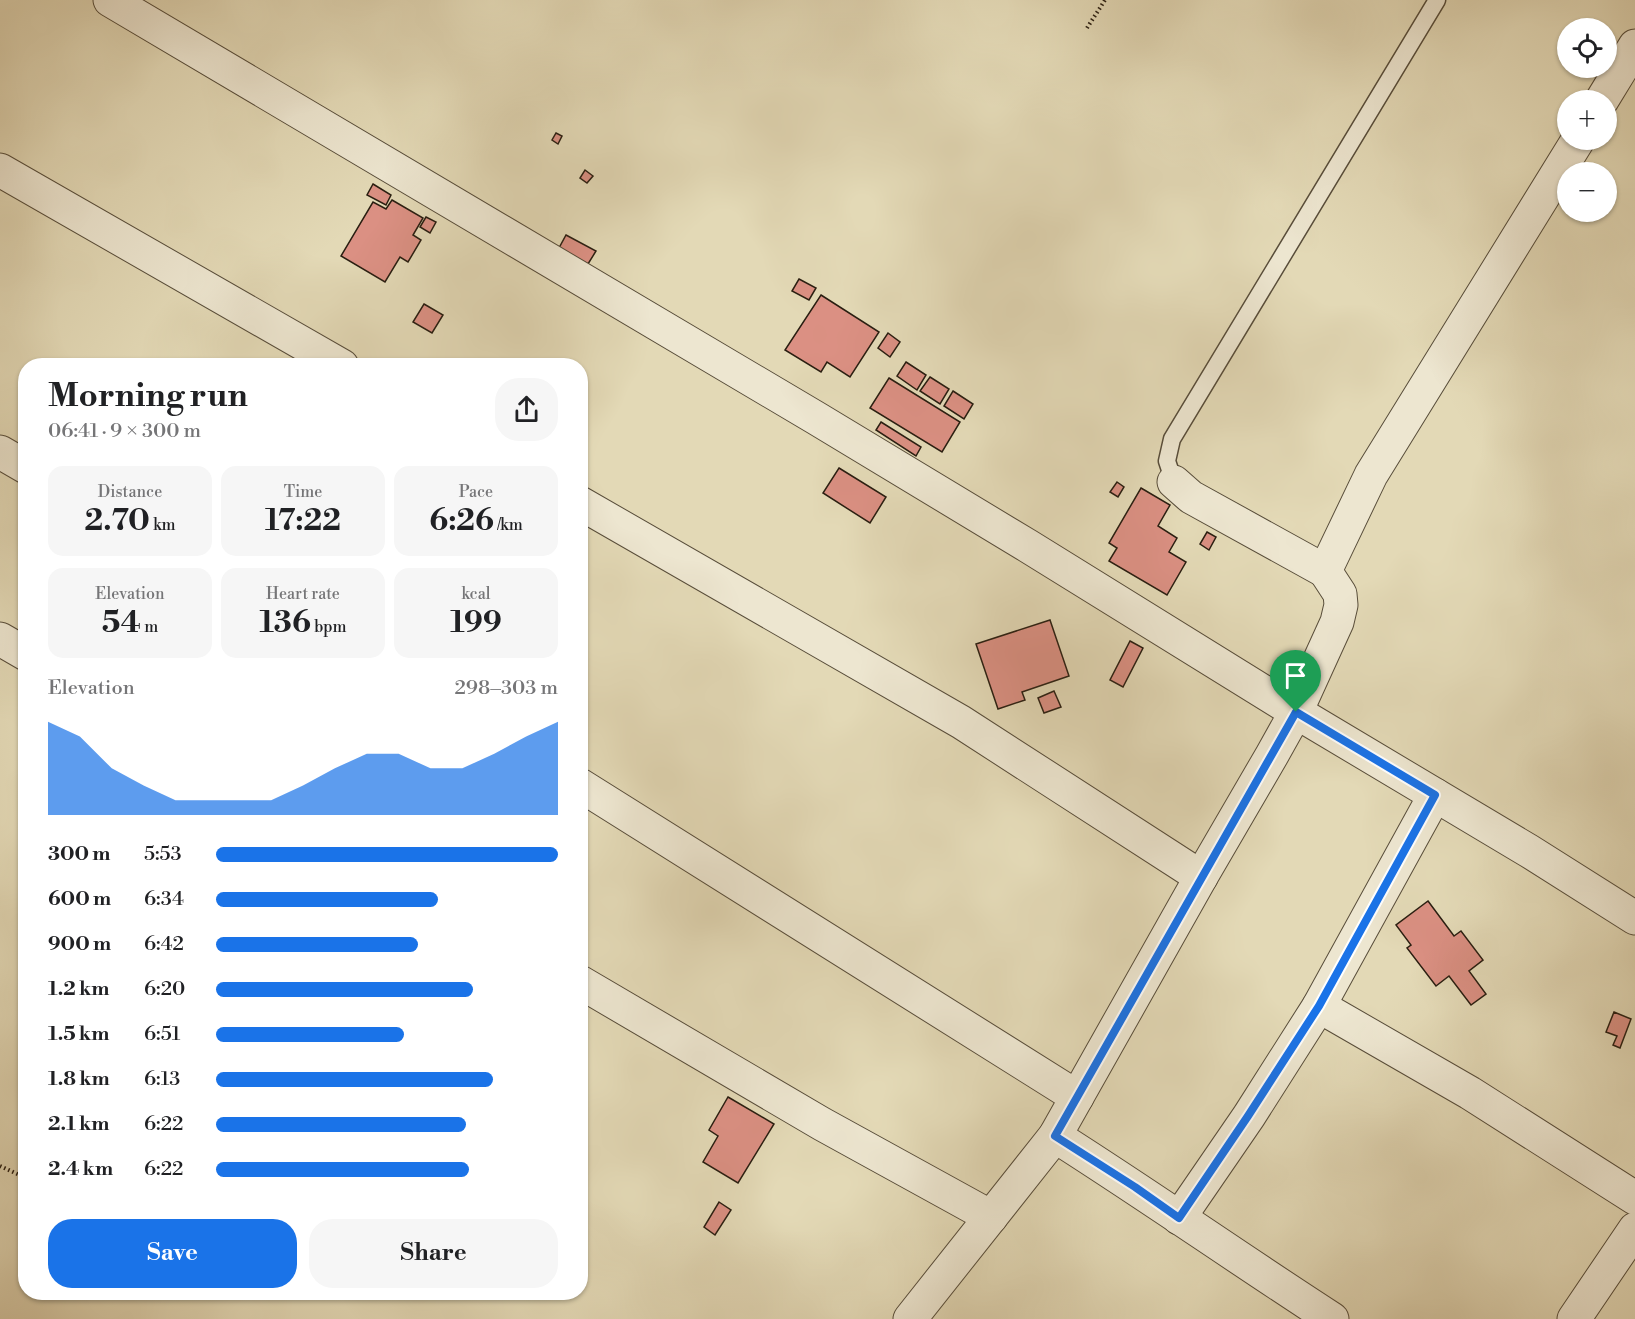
<!DOCTYPE html>
<html lang="en">
<head>
<meta charset="utf-8">
<style>
	:root { --surface:#fff; --page:#f6f6f6; --text:#202124; --muted:#757577; --accent:#1a73e8 }
	body { margin:0; font-family:"Libre Bodoni",serif; background:var(--page); color:var(--text); height:100vh; display:flex; flex-direction:column; font-size:22px; white-space:nowrap }
	* { box-sizing:border-box; margin:0 }
	p { font-size:20px; color:var(--muted) }
	.icon { flex:none; width:33px; height:33px; fill:none; stroke:currentColor; stroke-width:2; stroke-linecap:round; stroke-linejoin:round }
	.map { position:relative; flex:1; overflow:hidden }
	.details { position:absolute; left:18px; top:358px; width:570px; height:942px; display:flex; flex-direction:column; background:var(--surface); border-radius:24px; box-shadow:0 2px 4px #0004 }
	.details>* { flex:none }
	.tools { position:absolute; left:1557px; top:18px; display:grid; gap:12px }
	.tools a { display:grid; place-items:center; width:60px; height:60px; border-radius:50%; background:var(--surface); box-shadow:0 2px 4px #0004; font-size:30px }
	.pin { position:absolute; display:grid; place-items:center; width:51px; height:51px; color:#fff; margin:-62px -26px; border-radius:50% 50% 50% 0; rotate:-45deg; box-shadow:0 0 6px #0007 }
	.pin .icon { rotate:45deg }
	.round { display:grid; place-items:center; flex:none; width:63px; height:63px; border-radius:24px; background:var(--page) }
	.headline { display:flex; align-items:center; justify-content:space-between; height:102px; padding:0 30px }
	h1 { font-size:33px; font-weight:700; line-height:45px }
	.stats { display:grid; grid-template-columns:repeat(3,1fr); gap:9px; height:102px; padding:6px 30px }
	.stats div { display:grid; align-content:center; border-radius:15px; background:var(--page); text-align:center }
	.stats b { font-size:30px; font-weight:700 }
	.stats small { font-size:16px; font-weight:400 }
	.stats p { font-size:16px }
	.chart { height:168px; padding:12px 30px }
	.chart p { display:flex; justify-content:space-between }
	.chart svg { width:100%; height:108px; margin-top:6px; fill:var(--accent); opacity:.7 }
	.cta { display:flex; gap:12px; margin-top:auto; padding:12px 30px }
	.cta a { flex:1; height:69px; border-radius:24px; background:var(--accent); color:#fff; font-size:24px; font-weight:700; line-height:69px; text-align:center }
	.cta a+a { background:var(--page); color:var(--text) }
	ul { padding:0 30px; list-style:none; font-size:20px }
	li { display:grid; grid-template-columns:96px 72px 1fr; align-items:center; height:45px }
	li i { height:15px; border-radius:8px; background:var(--accent) }
	.map>svg:first-child { display:block }
</style>
</head>
<body>
<div class="map">
<svg width="1635" height="1319" viewBox="0 0 1635 1319">
	<rect width="100%" height="100%" fill="#e3d9b6"/>
	<filter id="stains"><feTurbulence type="fractalNoise" baseFrequency=".00333" numOctaves="4"/><feColorMatrix values="0 0 0 0 .2 0 0 0 0 .09 0 0 0 0 .02 0 0 0 .5 -.17"/></filter>
	<radialGradient id="worn" r=".72"><stop offset=".6" stop-color="#630" stop-opacity="0"/><stop offset="1" stop-color="#630" stop-opacity=".3"/></radialGradient>
	<g fill="#db9083" stroke="#291e11" stroke-width="1.5">
		<polygon points="556,133 562,136 558,144 552,140"/>
		<polygon points="585,170 593,176 587,183 580,178"/>
		<polygon points="373,184 391,195 386,205 367,195"/>
		<polygon points="392,200 423,218 413,235 421,240 408,262 400,257 385,282 341,256 373,202 386,209"/>
		<polygon points="426,217 436,222 430,233 420,227"/>
		<polygon points="566,235 596,251 588,264 559,248"/>
		<polygon points="799,279 816,288 809,300 792,291"/>
		<polygon points="821,295 879,332 850,377 827,362 821,372 785,350"/>
		<polygon points="424,304 443,315 432,333 413,322"/>
		<polygon points="888,333 900,342 890,357 878,348"/>
		<polygon points="906,362 926,375 917,390 897,376"/>
		<polygon points="930,377 949,389 940,404 920,391"/>
		<polygon points="889,378 960,422 942,452 870,408"/>
		<polygon points="953,391 973,404 964,419 944,406"/>
		<polygon points="881,422 921,447 916,456 876,430"/>
		<polygon points="839,468 886,497 870,523 823,493"/>
		<polygon points="1117,482 1124,487 1118,497 1110,492"/>
		<polygon points="1141,488 1170,505 1158,526 1177,538 1169,552 1186,562 1167,595 1109,561 1117,548 1109,543"/>
		<polygon points="1207,532 1216,537 1209,550 1200,544"/>
		<polygon points="1050,620 1069,676 1022,692 1025,700 998,709 976,644"/>
		<polygon points="1130,641 1143,648 1123,687 1110,680"/>
		<polygon points="1054,691 1061,707 1044,713 1038,698"/>
		<polygon points="1428,901 1454,936 1461,931 1483,960 1469,971 1486,994 1471,1005 1449,976 1436,986 1407,948 1411,945 1396,925"/>
		<polygon points="1614,1012 1631,1019 1620,1048 1613,1045 1617,1036 1606,1032"/>
		<polygon points="728,1097 774,1124 738,1183 703,1162 718,1136 709,1130"/>
		<polygon points="719,1202 731,1210 715,1235 704,1227"/>
	</g>
	<g fill="none" stroke-linecap="round" stroke-linejoin="round">
		<g stroke="#584d3a" stroke-width="19">
			<polyline id="lane" points="1174,482 1167,461 1172,439 1437,0"/>
		</g>
		<g stroke="#584d3a" stroke-width="35">
			<g id="street">
				<polyline points="110,0 816,418 1028,546 1296,712 1529,851 1635,918"/>
				<polyline points="1602,100 1635,46"/>
				<polyline points="0,170 342,366"/>
				<polyline points="0,452 26,467"/>
				<polyline points="1174,482 1191,497 1325,571"/>
				<polyline points="580,503 961,722 1201,877"/>
				<polyline points="0,639 26,654"/>
				<polyline points="580,785 1077,1097"/>
				<polyline points="580,982 822,1124 991,1217"/>
				<polyline points="1319,1006 1470,1093 1635,1198"/>
				<path d="M 1055,1136 C 1148,1195 1239,1259 1332,1319"/>
				<polyline points="1179,1218 1249,1116 1319,1006 1435,795"/>
				<polyline points="910,1319 1055,1136 1201,877 1272,755 1296,712 1337,622 1341,605 1340,594 1325,571 1371,475 1578,140"/>
				<polyline points="1574,1319 1635,1229"/>
			</g>
		</g>
		<g stroke="#291e11" stroke-width="4" stroke-dasharray="1.5 3" stroke-linecap="butt">
			<polyline points="1087,28 1105,0"/>
			<polyline points="0,1166 26,1178"/>
		</g>
		<use href="#lane" stroke="#ede6d0" stroke-width="16"/>
		<use href="#street" stroke="#ede6d0" stroke-width="33"/>
	</g>
	<g fill="none" stroke-linecap="round" stroke-linejoin="round">
		<g stroke="#fff" stroke-width="12">
			<polygon id="route" points="1296,712 1435,795 1319,1006 1248,1116 1179,1218 1135,1187 1055,1136"/>
		</g>
		<use href="#route" stroke="#1a73e8" stroke-width="8"/>
	</g>
	<rect width="100%" height="100%" filter="url(#stains)"/>
	<rect width="100%" height="100%" fill="url(#worn)"/>
</svg>
<div class="tools">
<a><svg class="icon" aria-label="locate" viewBox="0 0 24 24"><circle cx="12" cy="12" r="6"/><path d="M12 2v4M12 18v4M2 12h4M18 12h4"/></svg></a>
<a>+</a>
<a>−</a>
</div>
<div class="pin" style="left:1296px;top:712px;background:#1e9e55"><svg class="icon" aria-label="arrive" viewBox="0 0 24 24"><path d="M6 21V4h12l-3 4 3 4H6"/></svg></div>
<section class="details">
<div class="headline"><div><h1>Morning run</h1><p>06:41 · 9 × 300 m</p></div><a class="round"><svg class="icon" aria-label="share" viewBox="0 0 24 24"><path d="M12 15V3M7 8l5-5 5 5M5 13v7h14v-7"/></svg></a></div>
<div class="stats">
<div><p>Distance</p><b>2.70<small> km</small></b></div>
<div><p>Time</p><b>17:22</b></div>
<div><p>Pace</p><b>6:26<small> /km</small></b></div>
</div>
<div class="stats">
<div><p>Elevation</p><b>54<small> m</small></b></div>
<div><p>Heart rate</p><b>136<small> bpm</small></b></div>
<div><p>kcal</p><b>199</b></div>
</div>
<div class="chart"><p><span>Elevation</span>298–303 m</p>
<svg viewBox="0 0 160 44" preserveAspectRatio="none"><path d="M0 44V6L10 12L20 25L30 32L40 38L50 38L60 38L70 38L80 32L90 25L100 19L110 19L120 25L130 25L140 19L150 12L160 6V44z"/></svg>
</div>
<ul>
<li><b>300 m</b>5:53<i style="width:100%"></i></li>
<li><b>600 m</b>6:34<i style="width:65%"></i></li>
<li><b>900 m</b>6:42<i style="width:59%"></i></li>
<li><b>1.2 km</b>6:20<i style="width:75%"></i></li>
<li><b>1.5 km</b>6:51<i style="width:55%"></i></li>
<li><b>1.8 km</b>6:13<i style="width:81%"></i></li>
<li><b>2.1 km</b>6:22<i style="width:73%"></i></li>
<li><b>2.4 km</b>6:22<i style="width:74%"></i></li>
</ul>
<div class="cta"><a>Save</a><a>Share</a></div>
</section>
</div>
</body>
</html>
